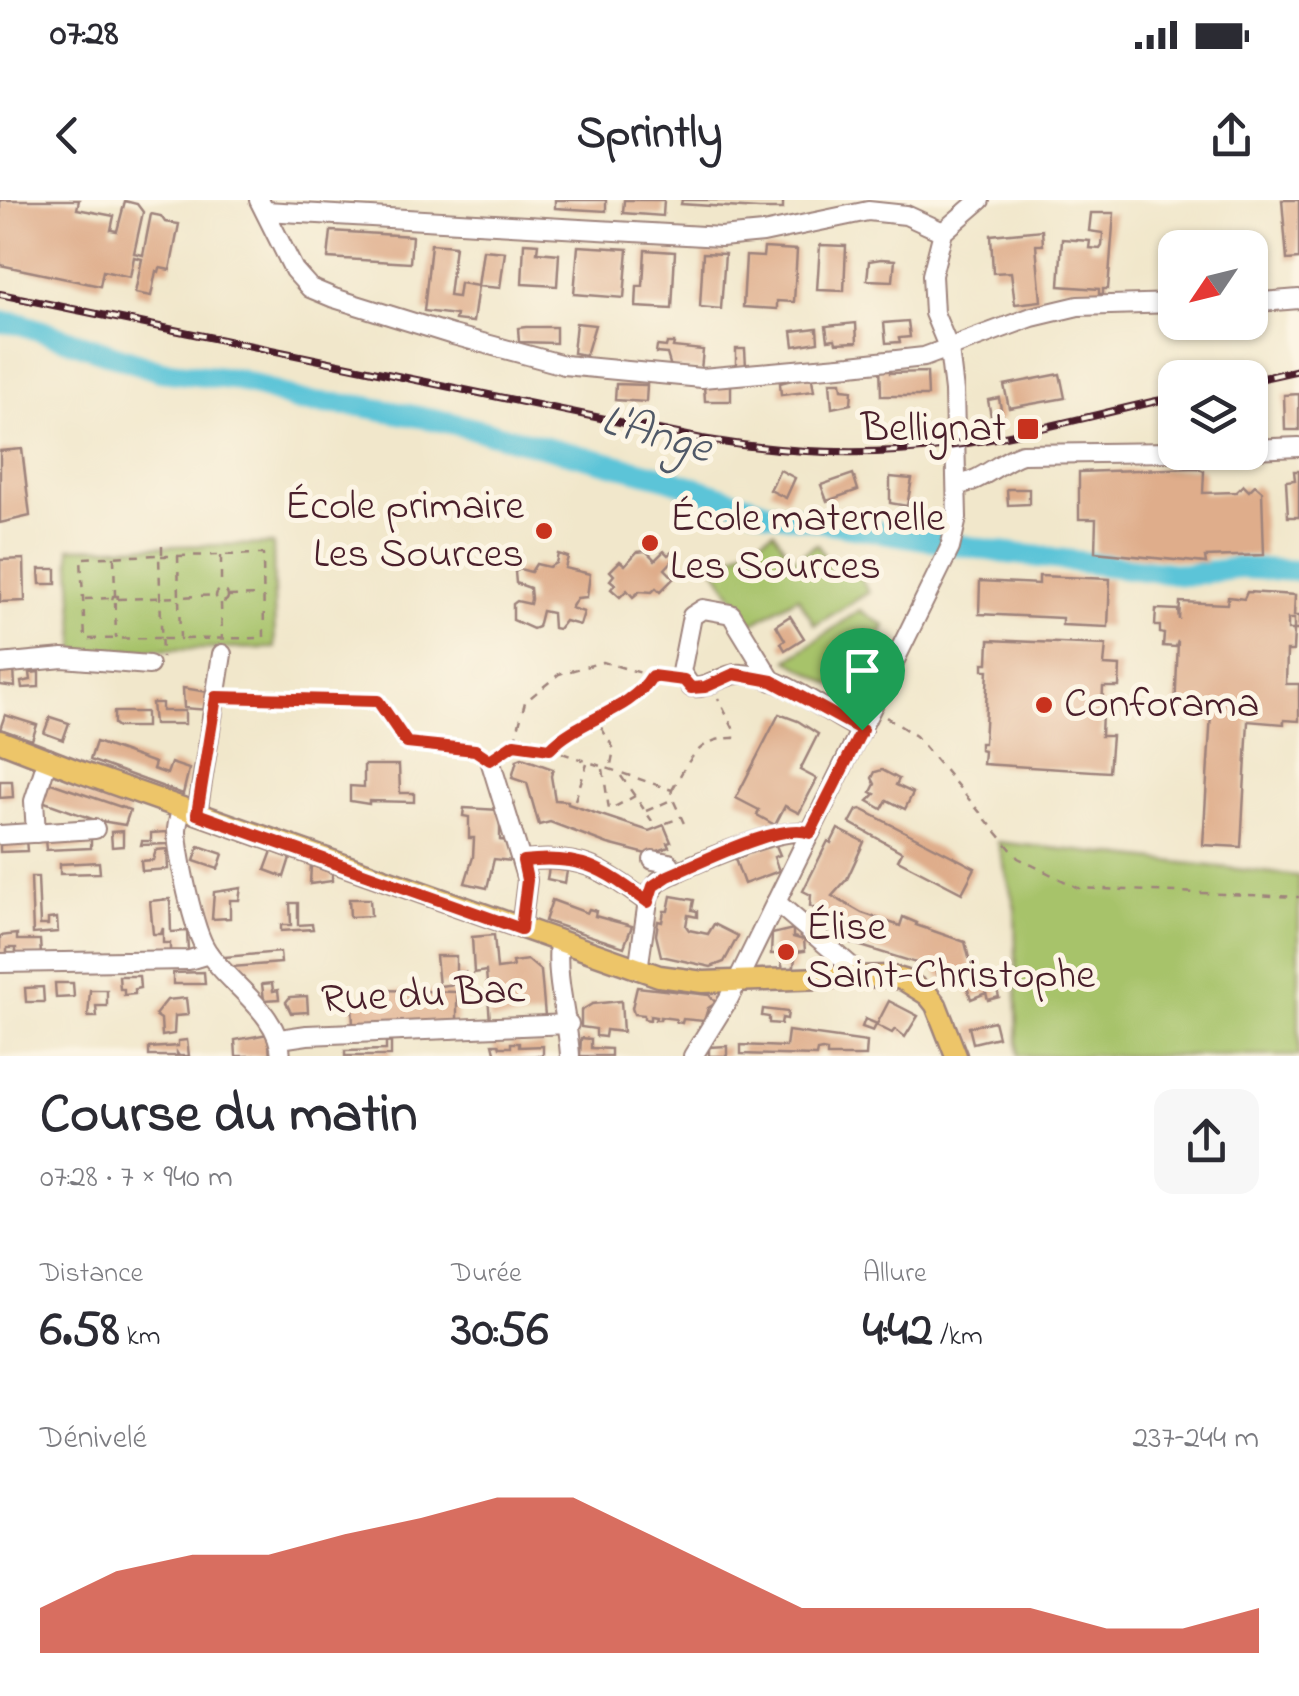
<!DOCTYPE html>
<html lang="fr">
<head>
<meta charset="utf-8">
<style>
	:root { --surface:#fff; --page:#f7f7f7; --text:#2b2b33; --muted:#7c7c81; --accent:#c8321e }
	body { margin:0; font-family:"Indie Flower",sans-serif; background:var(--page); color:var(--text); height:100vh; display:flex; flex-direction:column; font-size:38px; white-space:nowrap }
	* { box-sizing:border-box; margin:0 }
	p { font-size:32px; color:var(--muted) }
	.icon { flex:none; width:55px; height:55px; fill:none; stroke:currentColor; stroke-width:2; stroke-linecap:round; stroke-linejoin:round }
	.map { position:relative; height:856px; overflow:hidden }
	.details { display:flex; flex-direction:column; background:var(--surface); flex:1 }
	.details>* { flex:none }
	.needle { width:65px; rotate:235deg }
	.controls { position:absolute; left:1158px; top:30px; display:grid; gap:20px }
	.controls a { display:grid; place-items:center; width:110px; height:110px; border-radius:20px; background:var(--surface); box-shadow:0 2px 8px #0004; font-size:50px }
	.pin { position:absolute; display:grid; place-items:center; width:85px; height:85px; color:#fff; margin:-102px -42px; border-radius:50% 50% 50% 0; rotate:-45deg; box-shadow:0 0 10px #0007 }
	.pin .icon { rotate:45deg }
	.round { display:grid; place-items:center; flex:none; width:105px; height:105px; border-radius:20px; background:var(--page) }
	.headline { display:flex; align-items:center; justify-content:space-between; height:170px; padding:0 40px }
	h1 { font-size:55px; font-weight:700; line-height:75px }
	.figures { display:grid; grid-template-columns:repeat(3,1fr); gap:15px; height:170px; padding:10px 40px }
	.figures div { display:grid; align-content:center }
	.figures b { font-size:50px; font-weight:700 }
	.figures small { font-size:28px; font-weight:400 }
	.figures p { font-size:28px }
	.chart { height:280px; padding:20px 40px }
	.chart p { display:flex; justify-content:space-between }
	.chart svg { width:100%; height:180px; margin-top:10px; fill:var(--accent); opacity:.7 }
	.status { display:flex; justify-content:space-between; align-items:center; height:70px; padding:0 50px; background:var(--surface); direction:ltr }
	.status svg { height:28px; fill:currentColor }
	header { display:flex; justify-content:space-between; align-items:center; height:130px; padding:0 40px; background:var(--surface); font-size:45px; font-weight:700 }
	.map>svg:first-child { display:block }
</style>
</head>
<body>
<div class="status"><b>07:28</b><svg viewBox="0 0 49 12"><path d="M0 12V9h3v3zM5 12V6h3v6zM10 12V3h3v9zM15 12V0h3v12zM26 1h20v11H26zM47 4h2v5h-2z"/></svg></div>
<header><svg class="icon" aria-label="back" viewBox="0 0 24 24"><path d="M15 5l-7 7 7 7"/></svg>Sprintly<svg class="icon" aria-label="share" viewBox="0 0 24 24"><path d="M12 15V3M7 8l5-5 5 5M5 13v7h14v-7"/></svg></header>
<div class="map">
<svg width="1299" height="856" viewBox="0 0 1299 856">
	<rect width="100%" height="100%" fill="#fcf5e5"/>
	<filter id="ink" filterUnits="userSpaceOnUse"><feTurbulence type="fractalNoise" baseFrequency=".01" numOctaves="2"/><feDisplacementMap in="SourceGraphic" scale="20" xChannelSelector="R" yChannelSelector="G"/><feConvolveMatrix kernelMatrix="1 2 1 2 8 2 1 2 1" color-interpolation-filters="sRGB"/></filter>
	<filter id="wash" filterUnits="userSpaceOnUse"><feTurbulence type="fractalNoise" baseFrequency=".0048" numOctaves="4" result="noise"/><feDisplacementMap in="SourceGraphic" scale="40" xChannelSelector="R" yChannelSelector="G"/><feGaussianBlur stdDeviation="2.25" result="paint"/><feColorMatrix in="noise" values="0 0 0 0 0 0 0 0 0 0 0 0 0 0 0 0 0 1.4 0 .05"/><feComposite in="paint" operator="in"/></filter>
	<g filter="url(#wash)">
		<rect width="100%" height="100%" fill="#f1e7cb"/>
		<g fill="#a7c36a" stroke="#78714a" stroke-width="2.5">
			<polygon points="774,331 792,360 817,344 835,373 852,364 869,392 815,425 798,397 751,424 714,367"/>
			<polygon points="273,344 275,448 76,451 70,348"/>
			<polygon points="860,410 885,426 851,496 788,460"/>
			<polygon points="998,642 1299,676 1299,856 1018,856 1015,708"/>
		</g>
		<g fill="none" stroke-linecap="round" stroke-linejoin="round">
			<polyline stroke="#5cc4d8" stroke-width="22" points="0,122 21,124 160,171 239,180 299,201 361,206 447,222 663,277 770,313 1000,352 1185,375 1239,368 1299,371"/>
		</g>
		<g id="blocks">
			<g fill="#dfad8b">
				<polygon points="0,0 79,0 77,9 114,16 111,30 117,31 125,1 137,4 143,12 134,53 143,55 151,14 161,16 165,22 179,24 170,70 160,68 159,72 156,71 151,96 135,93 142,59 134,57 130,77 103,71 100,86 0,65"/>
				<polygon points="555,0 606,0 606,11 555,8"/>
				<polygon points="624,0 664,0 663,16 623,13"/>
				<polygon points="682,0 783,0 783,9 759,9 681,4"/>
				<polygon points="1282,0 1299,0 1299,59 1287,60"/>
				<polygon points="1091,13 1114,13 1108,89 1103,89 1103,94 1099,94 1099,89 1059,86 1062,39 1090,41 1089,48 1100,49 1102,46 1103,33 1089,31"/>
				<polygon points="1042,30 1043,45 1036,45 1041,101 1015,104 1011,72 993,73 991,35"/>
				<polygon points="331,31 412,36 410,63 328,58"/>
				<polygon points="524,43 538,44 537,52 559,54 557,86 522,84"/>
				<polygon points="431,44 455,46 449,96 458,97 460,83 478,86 473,122 455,120 456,115 424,111"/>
				<polygon points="820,45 846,46 844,91 817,90"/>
				<polygon points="578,46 628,49 624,98 574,94"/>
				<polygon points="764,48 797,50 794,102 777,101 777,109 743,107 746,56 763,57"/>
				<polygon points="483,50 505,52 500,88 478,86"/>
				<polygon points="645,50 675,52 672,109 636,107 637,86 643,86"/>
				<polygon points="703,53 725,54 721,109 700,107"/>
				<polygon points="881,59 895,60 893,81 867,80 869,61"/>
				<polygon points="908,121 910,137 899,138 900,142 886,143 884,123"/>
				<polygon points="576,123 595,125 586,155 573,153"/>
				<polygon points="856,123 857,142 836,143 835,139 828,140 826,126"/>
				<polygon points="526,127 556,127 556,143 519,142 518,128"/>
				<polygon points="817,128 818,142 794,146 792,131"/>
				<polygon points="667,143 674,143 673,147 703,150 701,170 671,167 667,154 656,153 657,146 666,147"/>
				<polygon points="736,149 745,149 746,167 736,168"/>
				<polygon points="880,163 890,163 890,173 927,172 928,196 881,196"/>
				<polygon points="1060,174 1065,198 1009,208 1004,185"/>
				<polygon points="804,177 812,179 814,191 781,195 780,183"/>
				<polygon points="830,182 841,182 842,189 852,190 851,204 832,208"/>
				<polygon points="616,184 647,185 646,202 615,200"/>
				<polygon points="704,185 731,185 731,201 705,201"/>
				<polygon points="1299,194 1299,230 1285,230 1284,195"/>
				<polygon points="999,198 1003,220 992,222 988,200"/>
				<polygon points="22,249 30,316 0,323 0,251"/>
				<polygon points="1197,268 1204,271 1203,293 1236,292 1243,285 1249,291 1255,285 1262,291 1264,355 1205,357 1206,363 1095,352 1096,319 1079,319 1079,272"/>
				<polygon points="780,270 795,278 786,298 770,290"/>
				<polygon points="1294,271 1299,271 1299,317 1288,317 1286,281 1295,280"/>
				<polygon points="853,274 858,290 827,301 821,285"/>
				<polygon points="890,277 912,279 907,306 890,303"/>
				<polygon points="1007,289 1029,289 1029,304 1008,305"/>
				<polygon points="646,351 655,360 664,351 668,355 673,351 678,355 665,369 674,378 660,392 656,388 652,392 640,391 633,397 627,390 620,397 611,389 615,384 610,380 614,375 610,371 620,361 625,365 637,352"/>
				<polygon points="558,354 568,357 565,368 590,374 587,397 577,398 571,408 584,412 580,425 565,421 559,429 553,428 552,413 542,411 538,427 533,429 513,420 513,404 517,401 530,404 531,399 530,388 516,383 515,372 520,369 531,372 536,364 549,367 556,363"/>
				<polygon points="24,359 25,401 0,402 0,360"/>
				<polygon points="39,369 56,369 56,384 40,384"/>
				<polygon points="1039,376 1110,379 1108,427 1062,425 1062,418 979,414 980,381 1039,384"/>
				<polygon points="1247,392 1295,395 1294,416 1299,416 1299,430 1294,430 1294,419 1288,419 1288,430 1294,430 1293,451 1287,451 1286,484 1299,484 1299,521 1284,520 1284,524 1248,521 1241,647 1203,645 1211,513 1175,511 1178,441 1176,447 1163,446 1164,434 1160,433 1160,426 1155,426 1156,409 1178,410 1179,420 1180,402 1227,404 1228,397 1244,399"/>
				<polygon points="790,416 804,438 785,450 781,443 785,440 776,425"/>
				<polygon points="989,440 1106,445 1104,465 1120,466 1119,487 1103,487 1101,536 1112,536 1109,572 983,564 984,551 980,550 980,543 984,543 988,470 983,470 983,463 988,463"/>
				<polygon points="0,468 14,468 15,487 0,485"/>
				<polygon points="39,472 39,487 22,488 21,482 31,480 30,473"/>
				<polygon points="183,488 208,492 208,510 184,508"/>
				<polygon points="152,503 162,503 162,511 185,511 185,524 154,524"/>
				<polygon points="114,512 146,512 146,527 118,527 114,524"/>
				<polygon points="779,514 798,521 818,534 800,570 817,579 799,613 785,606 775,625 757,615 759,610 736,598"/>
				<polygon points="5,515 37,525 32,540 0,529"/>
				<polygon points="50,517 69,523 63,540 44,533"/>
				<polygon points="96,542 155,563 153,569 167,574 171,563 189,569 183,594 90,560"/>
				<polygon points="522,558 553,569 551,576 555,600 568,601 568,604 649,631 664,625 671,642 667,643 669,647 655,652 654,656 608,644 550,622 539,625 527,583 512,578 517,560"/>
				<polygon points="364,565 399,565 400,593 414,593 414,602 369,601 369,604 350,601 350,586 364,587"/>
				<polygon points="882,570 899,579 896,585 913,593 905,609 887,600 882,609 868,601 875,594 871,592 875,584 872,578 875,572"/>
				<polygon points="0,581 12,581 13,597 0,598"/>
				<polygon points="45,581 130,610 125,625 95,620 39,600"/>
				<polygon points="464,608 500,610 500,640 510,641 512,661 494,659 487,688 465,683 473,657 474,638 469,638 469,617 463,616"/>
				<polygon points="861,609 975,668 962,693 898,660 902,652 850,623 857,610"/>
				<polygon points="838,629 864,642 847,679 832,696 862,713 900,726 903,717 917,723 916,725 965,742 972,770 939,779 936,769 851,743 853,738 838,731 842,723 810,706 811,695 803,691 828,641 831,643"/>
				<polygon points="123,631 123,646 112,647 111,632"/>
				<polygon points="167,632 168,644 141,645 142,641 151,641 151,633"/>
				<polygon points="91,636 91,648 46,650 45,639"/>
				<polygon points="26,639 27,651 0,652 0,641"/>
				<polygon points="775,643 780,655 774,657 779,671 744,684 735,659"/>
				<polygon points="199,646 223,654 218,669 194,661"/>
				<polygon points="167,649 168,669 142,671 141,661 153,660 156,650"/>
				<polygon points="272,651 290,658 284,677 265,670"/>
				<polygon points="99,662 100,673 60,674 60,664"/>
				<polygon points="311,665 332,673 332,681 310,684"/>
				<polygon points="549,668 567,671 565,683 547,679"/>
				<polygon points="31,677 38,677 40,725 48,725 48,719 57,718 58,732 33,734"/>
				<polygon points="241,688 239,700 230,700 230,718 212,719 214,692"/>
				<polygon points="671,696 694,700 692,710 697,711 697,717 688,715 686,726 689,730 708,734 714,724 738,736 724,762 711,767 661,756 656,735 658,721 662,722 664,711 668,711"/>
				<polygon points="170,699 171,732 187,731 188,751 170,752 170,743 163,743 163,728 161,734 153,734 150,701"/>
				<polygon points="349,699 370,699 371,716 350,717"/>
				<polygon points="552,700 587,713 589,709 596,711 595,716 632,726 624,747 545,721"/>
				<polygon points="290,703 298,703 298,725 312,724 313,729 281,731 281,725 291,725"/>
				<polygon points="793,729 793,737 804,740 805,751 796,752 793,772 784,773 779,754 771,754 772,734"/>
				<polygon points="17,734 17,740 40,740 41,755 16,755 16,748 7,748 7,755 0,756 0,736"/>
				<polygon points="494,735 497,769 513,767 512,762 528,760 541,771 545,816 490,821 486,771 474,773 472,737"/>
				<polygon points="280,752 281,763 232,767 224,757"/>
				<polygon points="436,756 456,756 456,772 465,772 465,783 439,786"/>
				<polygon points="204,772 205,784 173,784 173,773"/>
				<polygon points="119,776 139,776 140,788 135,789 135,794 124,795 124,789 120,789"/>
				<polygon points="994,779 999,797 988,800 986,793 971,799 966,784"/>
				<polygon points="55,783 73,783 74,797 56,798"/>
				<polygon points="272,783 273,791 278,790 279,799 264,800 262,784"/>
				<polygon points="43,787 44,802 26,802 25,788"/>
				<polygon points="637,787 709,795 716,803 708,808 704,821 683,819 682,823 676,822 676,819 660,817 660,820 655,820 656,817 650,816 650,820 644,819 644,815 634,814 632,808"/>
				<polygon points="90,790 107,790 107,806 96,806 97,817 88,817"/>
				<polygon points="381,790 457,792 457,823 353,826 352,802 385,802 382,800"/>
				<polygon points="307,796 308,812 291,813 286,802 290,797"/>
				<polygon points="186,798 188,815 175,816 174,834 162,836 161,819 155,815 167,800"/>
				<polygon points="621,801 623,832 606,830 605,837 596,836 596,829 581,827 581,811 592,804"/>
				<polygon points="889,801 918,816 905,837 895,829 892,833 876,825 873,831 862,827 865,819 877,824"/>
				<polygon points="763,809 788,812 787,819 782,818 781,824 769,823 769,817 762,816"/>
				<polygon points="994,821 998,837 973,843 969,827"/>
				<polygon points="788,831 867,842 866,856 827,856 827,851 822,850 817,851 816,856 741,854 741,845 786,847"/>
				<polygon points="268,834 270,856 236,856 235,840"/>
				<polygon points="581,838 591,839 591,848 611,849 611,856 580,856"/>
				<polygon points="187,840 189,856 179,856 177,853 177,856 149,856 149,848 178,846 178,841"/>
				<polygon points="391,842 391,856 345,856 345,851 386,850 386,843"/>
				<polygon points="511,843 519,843 519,847 543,846 543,856 496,856 493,844 499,844 500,847 511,847"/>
				<polygon points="727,846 727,856 709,856 709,847"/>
			</g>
		</g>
	</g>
	<g filter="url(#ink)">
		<use href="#blocks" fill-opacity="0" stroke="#9e837b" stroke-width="2.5"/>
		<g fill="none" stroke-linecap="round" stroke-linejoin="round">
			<g stroke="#9e837b" stroke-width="22">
				<g id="minor">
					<polyline points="259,0 294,70 310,88 334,98 453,135 564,165 702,178 851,165 924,157 1032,117 1078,106 1175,103"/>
					<polyline points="265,11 721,37 763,33 868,11 906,15 943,32"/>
					<polyline points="1250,103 1299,99"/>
					<polyline points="1250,249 1299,247"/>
					<path d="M 957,285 C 983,281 998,262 1022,254 L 1175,252"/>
					<polyline points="0,464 63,458 149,465"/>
					<path d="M 772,481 L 731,414 L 703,409 L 692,416 L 681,472 L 691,487 C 710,490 723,472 742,474 C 785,476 824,512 862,530"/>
					<polyline points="490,560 527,680 521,729"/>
					<path d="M 182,608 C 180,616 177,622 177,631 C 178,656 193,730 207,751 C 229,785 280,813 281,856"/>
					<polyline points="197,614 222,454"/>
					<polyline points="36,633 34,601 48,558"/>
					<polyline points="0,635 95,629"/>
					<polyline points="653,660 669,663 676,673"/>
					<path d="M 523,661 C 582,654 602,669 647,702"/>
					<polyline points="776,702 852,767 853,777"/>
					<path d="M 559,743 C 555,781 568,818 570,856"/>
					<polyline points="0,763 189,760 209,754"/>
					<path d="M 638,770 L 649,694 L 659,681 C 685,667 786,623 810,633"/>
					<polyline points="280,839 307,835 569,824"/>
					<polyline points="693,856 729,798 950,348 957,318 954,191 949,149 934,113 932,75 943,32 980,0"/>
				</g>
			</g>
			<g stroke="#9e837b" stroke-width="25">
				<polyline id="major" points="0,541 80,572 659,776 703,782 853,777 890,776 904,780 928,795 936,805 956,856"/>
			</g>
			<g stroke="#9e837b" stroke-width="2.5" stroke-dasharray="8 8" stroke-linecap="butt">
				<polyline points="162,346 162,355"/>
				<polyline points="161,356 178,356 179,397 217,395"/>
				<polyline points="178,356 263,354 264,438 180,439"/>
				<polyline points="221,356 221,388"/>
				<polyline points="114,357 115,395"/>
				<circle cx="222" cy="396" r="6"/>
				<polygon points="113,396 118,396 117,401 112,400"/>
				<polyline points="229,396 261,395"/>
				<polyline points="85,399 112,398"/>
				<polyline points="118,399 179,397 180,439 161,439"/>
				<polyline points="115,402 116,438"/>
				<polyline points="221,403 222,438"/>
				<polyline points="161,438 85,439 81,358 159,355 162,458"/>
				<polyline points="232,497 378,501 407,543 476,551"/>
				<polyline points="886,517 916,536 1018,658 1078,688 1299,697"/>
				<polyline points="597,518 645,487 651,478"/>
				<polyline points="515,544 550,549 672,590 671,595 687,630"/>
				<polyline points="551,548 578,526 596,519 614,549 610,570"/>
				<polyline points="503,551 514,544 525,502 559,474 603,462 666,480"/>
				<polyline points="603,569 609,610 635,596"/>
				<polyline points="621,576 652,621"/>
				<path d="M 672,590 C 688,562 698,537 734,538 L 734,530 L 718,498"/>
				<polyline points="575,600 587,564"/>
				<polyline points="646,611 671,600"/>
				<polyline points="666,623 680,618"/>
			</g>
			<use href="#minor" stroke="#fff" stroke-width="18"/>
			<use href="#major" stroke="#edc569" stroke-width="20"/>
			<g stroke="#4a1f2b" stroke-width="8">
				<g id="rail">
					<path d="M 0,94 L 702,239 C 784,253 866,257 948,246 C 1024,235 1100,213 1175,197"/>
					<polyline points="1250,181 1299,170"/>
				</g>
			</g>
			<use href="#rail" stroke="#fcf5e5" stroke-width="4" stroke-dasharray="11" stroke-linecap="butt"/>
		</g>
	</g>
	<g fill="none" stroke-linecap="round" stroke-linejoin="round" filter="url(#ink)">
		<g stroke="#fff" stroke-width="20">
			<path id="route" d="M 734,474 L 772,481 L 862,530 L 810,633 C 781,621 698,664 668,676 L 653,686 L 648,702 C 602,669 582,654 523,661 L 527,680 L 521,729 L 197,614 L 216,497 L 378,501 L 407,543 L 475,550 L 490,560 L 514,544 L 550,549 C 578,519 630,512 652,476 L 684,480 L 691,488 L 705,487 Z"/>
		</g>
		<use href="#route" stroke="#c8321e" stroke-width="12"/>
	</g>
	<g fill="#c8321e" stroke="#fcf5e5" stroke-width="4">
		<rect x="1016" y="217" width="24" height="24" rx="5"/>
		<circle cx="544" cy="331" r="10"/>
		<circle cx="650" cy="343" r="10"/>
		<circle cx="1044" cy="505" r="10"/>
		<circle cx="786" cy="752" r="10"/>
	</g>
	<g text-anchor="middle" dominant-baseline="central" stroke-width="10" stroke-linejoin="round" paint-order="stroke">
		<g font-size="42" fill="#4a1f2b" stroke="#fcf5e5" text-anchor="start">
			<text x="1006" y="229" text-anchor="end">Bellignat</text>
			<text x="524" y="307" text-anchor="end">École primaire<tspan x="524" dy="48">Les Sources</tspan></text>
			<text x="670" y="319">École maternelle<tspan x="670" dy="48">Les Sources</tspan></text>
			<text x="1064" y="505">Conforama</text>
			<text x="806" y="728">Élise<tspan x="806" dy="48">Saint-Christophe</tspan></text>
		</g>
		<g font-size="42" fill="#4a1f2b" stroke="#fcf5e5">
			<text transform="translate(423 796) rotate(-3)">Rue du Bac</text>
		</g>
		<g font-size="45" font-style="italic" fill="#505968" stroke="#fcf5e5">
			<text transform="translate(656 236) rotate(16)">L'Ange</text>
		</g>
	</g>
</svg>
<div class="controls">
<a><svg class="needle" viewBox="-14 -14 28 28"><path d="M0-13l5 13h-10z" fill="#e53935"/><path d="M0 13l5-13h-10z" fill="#7c7c81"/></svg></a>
<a><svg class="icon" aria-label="layers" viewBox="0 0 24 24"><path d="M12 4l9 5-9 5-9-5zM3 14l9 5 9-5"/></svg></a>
</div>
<div class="pin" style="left:862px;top:530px;background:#1e9e55"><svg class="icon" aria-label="arrive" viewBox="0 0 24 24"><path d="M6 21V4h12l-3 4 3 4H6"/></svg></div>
</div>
<section class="details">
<div class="headline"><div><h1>Course du matin</h1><p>07:28 · 7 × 940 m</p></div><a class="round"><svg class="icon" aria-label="share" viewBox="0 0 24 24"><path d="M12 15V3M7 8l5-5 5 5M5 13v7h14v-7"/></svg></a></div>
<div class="figures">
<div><p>Distance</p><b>6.58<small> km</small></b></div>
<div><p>Durée</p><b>30:56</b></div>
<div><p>Allure</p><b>4:42<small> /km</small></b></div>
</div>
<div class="chart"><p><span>Dénivelé</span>237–244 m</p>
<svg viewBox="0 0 160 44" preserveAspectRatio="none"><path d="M0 44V33L10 24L20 20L30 20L40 15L50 11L60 6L70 6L80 15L90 24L100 33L110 33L120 33L130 33L140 38L150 38L160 33V44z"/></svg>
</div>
</section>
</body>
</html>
